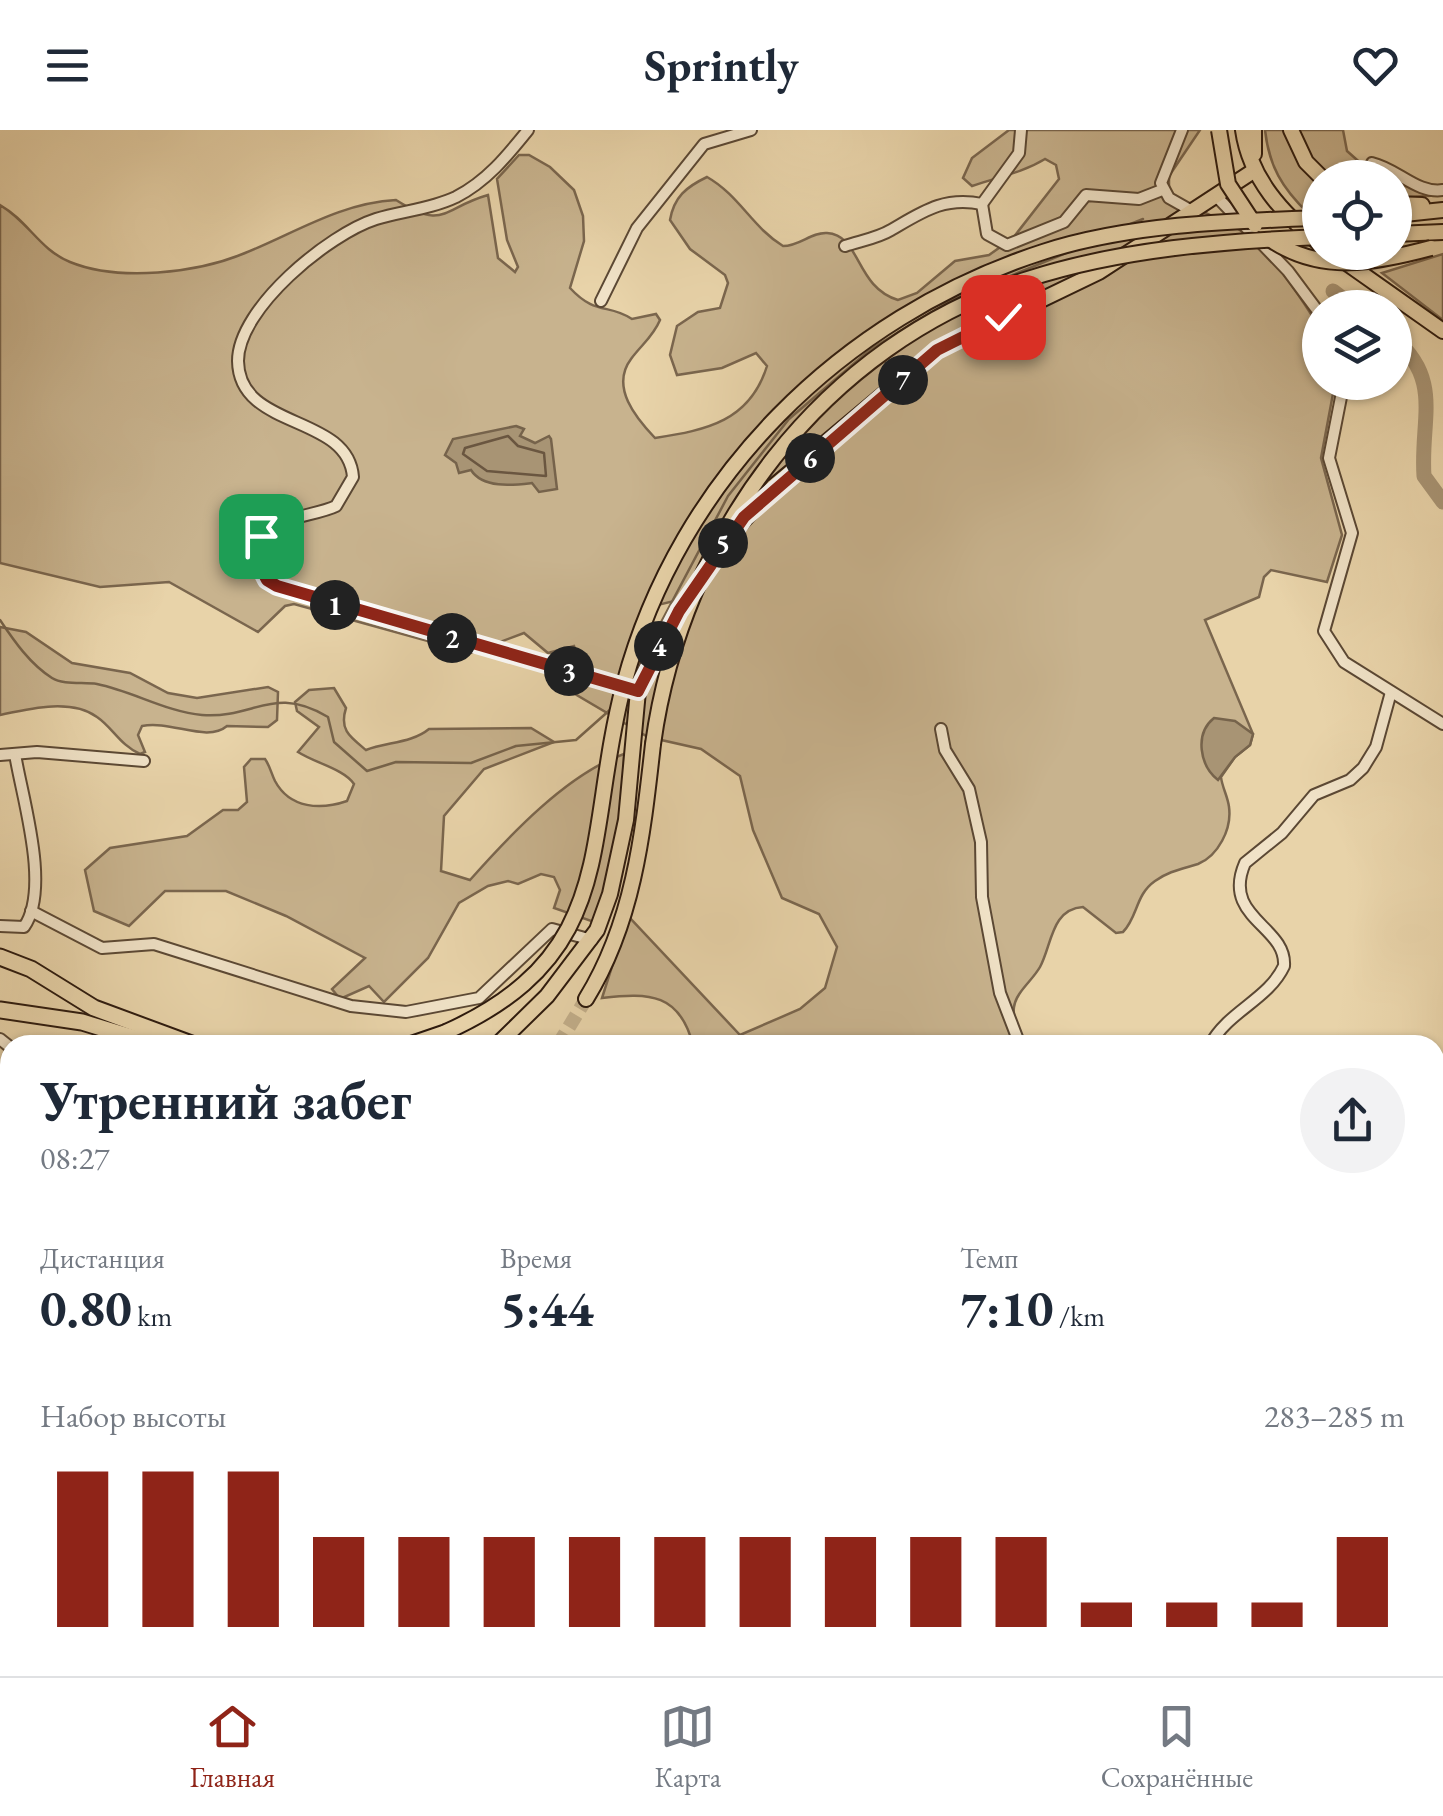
<!DOCTYPE html>
<html lang="ru">
<head>
<meta charset="utf-8">
<style>
	:root { --surface:#fff; --page:#f2f2f3; --text:#1f2937; --muted:#747a83; --line:#e0e1e3; --accent:#8f2418 }
	body { margin:0; font-family:"EB Garamond",serif; background:var(--page); color:var(--text); height:100vh; display:flex; flex-direction:column; font-size:38px; white-space:nowrap }
	* { box-sizing:border-box; margin:0 }
	p { font-size:32px; color:var(--muted) }
	.icon { flex:none; width:55px; height:55px; fill:none; stroke:currentColor; stroke-width:2; stroke-linecap:round; stroke-linejoin:round }
	.map { position:relative; flex:1; overflow:hidden }
	.sheet { position:absolute; left:0px; top:905px; width:1445px; height:642px; display:flex; flex-direction:column; background:var(--surface); border-radius:30px 30px 0 0; box-shadow:0 2px 8px #0004 }
	.sheet>* { flex:none }
	.buttons { position:absolute; left:1302px; top:30px; display:grid; gap:20px }
	.buttons a { display:grid; place-items:center; width:110px; height:110px; border-radius:50%; background:var(--surface); box-shadow:0 2px 8px #0004; font-size:50px }
	.pin { position:absolute; display:grid; place-items:center; width:85px; height:85px; color:#fff; margin:-42px; border-radius:20px; box-shadow:0 5px 15px #0006 }
	.km { position:absolute; width:50px; height:50px; margin:-25px; border-radius:50%; background:#222; color:#fff; font-size:28px; line-height:50px; text-align:center }
	.round { display:grid; place-items:center; flex:none; width:105px; height:105px; border-radius:52px; background:var(--page) }
	.summary { display:flex; align-items:center; justify-content:space-between; height:170px; padding:0 40px }
	h1 { font-size:55px; font-weight:700; line-height:75px }
	.stats { display:grid; grid-template-columns:repeat(3,1fr); gap:15px; height:170px; padding:10px 40px }
	.stats div { display:grid; align-content:center }
	.stats b { font-size:50px; font-weight:700 }
	.stats small { font-size:28px; font-weight:400 }
	.stats p { font-size:28px }
	.chart { height:280px; padding:20px 40px }
	.chart p { display:flex; justify-content:space-between }
	.chart svg { width:100%; height:180px; margin-top:10px; stroke:var(--accent); stroke-width:6 }
	header { display:flex; justify-content:space-between; align-items:center; height:130px; padding:0 40px; background:var(--surface); font-size:45px; font-weight:700 }
	.tab-bar { display:flex; justify-content:space-around; align-items:center; height:140px; border-top:2px solid var(--line); background:var(--surface); font-size:28px; color:var(--muted) }
	.tab-bar a { display:grid; justify-items:center; gap:5px }
	.tab-bar .on { color:var(--accent) }
	.map>svg:first-child { display:block }
</style>
</head>
<body>
<header><svg class="icon" aria-label="menu" viewBox="0 0 24 24"><path d="M4 6h16M4 12h16M4 18h16"/></svg>Sprintly<svg class="icon" aria-label="heart" viewBox="0 0 24 24"><path d="M12 20l-8-8c-3-5 5-10 8-4 3-6 11-1 8 4z"/></svg></header>
<div class="map">
<svg width="1443" height="1546" viewBox="0 0 1443 1546">
	<rect width="100%" height="100%" fill="#e8d3a9"/>
	<filter id="stains"><feTurbulence type="fractalNoise" baseFrequency=".002" numOctaves="4"/><feColorMatrix values="0 0 0 0 .2 0 0 0 0 .09 0 0 0 0 .02 0 0 0 .5 -.17"/></filter>
	<radialGradient id="worn" r=".72"><stop offset=".6" stop-color="#630" stop-opacity="0"/><stop offset="1" stop-color="#630" stop-opacity=".3"/></radialGradient>
	<g fill="#c8b38e" stroke="#7a664e" stroke-width="2.5" fill-rule="evenodd">
		<path d="M 1009,0 L 1200,0 L 1169,46 L 1169,61 C 1192,81 1217,85 1243,102 C 1269,119 1299,165 1316,192 L 1320,202 L 1320,252 L 1335,253 L 1321,328 L 1342,405 L 1327,452 L 1271,440 L 1264,447 L 1259,467 L 1205,490 L 1253,604 L 1250,615 L 1235,627 L 1221,647 C 1222,657 1228,667 1229,677 C 1232,699 1218,726 1198,734 C 1182,739 1169,741 1155,751 C 1135,765 1138,787 1123,802 L 1116,803 L 1083,777 C 1051,779 1052,815 1040,837 C 1032,851 1016,862 1014,877 C 1012,890 1021,904 1027,915 L 693,915 C 680,864 650,862 602,868 L 628,786 L 740,905 L 800,879 L 825,858 L 837,817 L 819,784 L 782,768 L 753,700 L 740,646 L 701,619 L 648,607 L 575,564 L 585,543 L 574,516 L 548,523 L 524,503 L 471,523 L 294,474 L 285,476 L 258,502 L 169,452 L 100,457 L 0,433 L 0,75 C 28,91 40,120 70,132 C 119,152 197,143 245,123 C 295,103 340,73 396,70 C 445,101 442,78 488,65 L 498,128 L 515,142 L 518,137 L 507,110 L 497,49 L 519,25 L 529,25 L 550,37 L 574,60 L 583,86 L 584,111 L 570,158 C 596,186 608,173 632,189 L 656,184 L 660,190 C 653,207 641,215 631,229 C 610,257 636,288 655,308 C 707,300 750,291 767,236 L 756,223 L 722,238 L 677,245 L 670,225 L 677,196 L 698,182 L 720,178 L 728,153 L 725,145 L 690,119 L 670,90 C 674,67 686,57 707,47 C 739,65 753,98 783,116 C 800,116 811,102 827,103 C 861,105 855,157 898,170 L 917,163 L 955,131 L 989,125 L 1013,108 L 1059,49 L 1056,35 L 1045,29 C 1022,43 998,47 972,56 L 963,48 L 972,28 ZM 678,470 L 684,474 L 656,521 L 648,522 L 634,503 L 649,477 Z"/>
		<path d="M 1265,0 L 1289,0 L 1303,38 L 1320,55 L 1320,82 L 1308,83 C 1282,58 1269,36 1265,0 Z"/>
		<polygon points="1299,0 1343,0 1347,21 1365,37 1407,52 1406,56 1443,56 1443,65 1395,68 1395,48 1328,47 1313,32"/>
		<polygon points="1443,124 1443,190 1382,143"/>
		<path d="M 0,497 L 26,502 L 72,533 L 130,543 L 168,563 L 197,568 L 268,557 L 278,562 L 277,590 L 268,597 L 227,596 C 207,613 171,590 142,596 L 138,605 L 145,622 L 140,624 C 120,615 113,598 97,587 C 71,568 28,579 0,585 Z"/>
		<path d="M 334,558 L 346,578 C 339,600 350,607 366,620 C 387,612 412,613 429,599 L 531,598 L 554,612 L 484,639 L 444,686 L 441,741 L 470,750 C 509,706 568,643 624,624 L 622,717 L 594,792 L 554,778 L 560,760 L 554,747 L 541,744 L 518,754 L 508,751 L 488,756 L 459,773 L 428,828 L 384,872 L 369,856 L 340,869 L 332,859 L 365,828 L 286,786 L 226,761 L 165,761 L 129,796 L 94,781 L 85,740 L 110,718 L 187,706 L 223,680 L 238,680 L 247,672 L 244,637 L 251,629 L 265,629 C 270,636 271,643 275,651 C 290,679 321,680 347,671 L 354,654 C 344,639 315,633 298,622 L 319,597 L 297,581 L 295,572 L 309,560 Z"/>
		<polygon points="0,1097 10,1106 10,1519 0,1524"/>
		<polygon points="1443,1248 1443,1546 1305,1546 1305,1538 1435,1538 1435,1257"/>
		<polygon points="284,1538 677,1538 691,1546 292,1546"/>
	</g>
	<g fill="#a89474" stroke="#76634b" stroke-width="2.5">
		<path d="M 516,296 L 524,299 L 520,306 L 535,313 L 549,306 L 551,309 L 557,359 L 539,362 L 532,353 C 514,355 483,359 471,340 L 459,343 L 456,333 L 445,325 L 453,309 Z"/>
		<path d="M 1214,588 L 1235,591 L 1253,604 L 1250,615 L 1235,627 L 1218,650 C 1200,636 1194,604 1214,588 Z"/>
	</g>
	<g fill="none" stroke-linecap="round" stroke-linejoin="round">
		<polygon stroke="#6a5640" stroke-width="2.5" points="508,306 518,316 544,323 546,346 487,341 463,324 465,318"/>
		<g stroke="#76634b" stroke-width="2.5">
			<polyline points="1123,97 1143,89"/>
			<path d="M 0,490 C 14,511 30,534 52,548 C 63,555 83,552 97,554 C 132,561 167,582 202,585 C 255,589 273,554 328,587 L 334,612 L 367,641 L 396,632 L 471,633 L 516,616 L 576,610 L 612,578"/>
			<polyline points="633,556 639,534 728,366 789,289 871,219 950,171 1066,123"/>
			<polyline points="625,577 631,564"/>
		</g>
		<g stroke="#a89474" stroke-width="15">
			<polyline points="1333,161 1355,178"/>
			<path d="M 1395,209 C 1443,251 1420,290 1424,346 L 1443,372"/>
			<polyline points="0,1419 10,1420"/>
			<polyline points="159,1538 164,1546"/>
		</g>
		<g stroke="#c2ae8a" stroke-width="14" stroke-dasharray="14 7" stroke-linecap="butt">
			<polyline points="558,915 586,869"/>
			<polyline points="0,1159 10,1159"/>
		</g>
		<polyline stroke="#c2ae8a" stroke-width="15" stroke-dasharray="15 8" stroke-linecap="butt" points="0,957 10,953"/>
		<g stroke="#5b4834" stroke-width="14">
			<g id="minor">
				<path d="M 528,0 C 507,26 487,51 456,67 C 431,79 402,81 376,89 C 329,104 238,178 238,231 C 239,301 348,283 353,347 L 336,376 C 310,389 244,387 257,433 C 262,453 281,458 299,464 L 627,558"/>
				<polyline points="1182,0 1161,53 1169,68 1192,81"/>
				<path d="M 1365,48 L 1372,33 C 1398,39 1417,64 1443,60"/>
				<polyline points="1216,66 1288,141 1320,184"/>
				<polyline points="982,74 987,104 1007,115 1064,92 1086,65 1139,69 1162,60"/>
				<path d="M 845,116 C 860,111 878,108 891,100 C 922,82 944,66 982,74 L 1019,23 L 1021,0"/>
				<polyline points="601,171 637,98 704,14 751,0"/>
				<polyline points="1344,252 1329,328 1352,403 1324,501 1344,532 1443,594"/>
				<polyline points="941,599 945,620 969,659 981,712 982,767 1000,863 1020,915"/>
				<polyline points="0,625 37,622 144,631"/>
				<polyline points="31,781 102,818 154,814 351,876 406,882 479,868 552,799 592,810"/>
				<path d="M 0,796 L 24,797 C 51,758 22,668 15,624"/>
				<polyline points="0,909 10,917"/>
				<path d="M 1210,915 C 1228,881 1268,870 1284,836 C 1287,796 1221,788 1245,733 L 1282,703 L 1314,665 L 1350,650 L 1363,638 L 1376,617 L 1391,562"/>
				<polyline points="1435,1008 1443,983"/>
				<polyline points="1435,1169 1435,1193"/>
				<polyline points="0,1446 10,1449"/>
				<polyline points="226,1538 234,1546"/>
				<polyline points="392,1538 411,1546"/>
				<polyline points="80,1546 88,1538"/>
			</g>
		</g>
		<g stroke="#2c190d" stroke-width="18">
			<g id="major">
				<path d="M 1243,0 C 1250,49 1283,84 1320,114"/>
				<polyline points="1254,0 1254,24"/>
				<polyline points="1291,0 1306,32 1322,48"/>
				<polyline points="1395,74 1422,75"/>
				<polyline points="1395,85 1443,80"/>
				<polyline points="1395,104 1443,102"/>
				<polyline points="1331,122 1443,201"/>
				<polyline points="725,411 774,356 937,220 1099,142 1255,40"/>
				<path d="M 586,869 C 634,791 643,703 653,614"/>
				<polyline points="408,915 446,902"/>
				<polyline points="497,915 547,866 597,800 610,764 626,690 638,561 655,522 694,458"/>
			</g>
		</g>
		<g stroke="#2c190d" stroke-width="19">
			<g id="highway">
				<polyline points="0,827 31,839 94,878 194,915"/>
				<polyline points="0,880 82,892 157,915"/>
				<polyline points="1435,1131 1443,1129"/>
			</g>
		</g>
		<use href="#minor" stroke="#f0e2c7" stroke-width="10"/>
		<use href="#major" stroke="#e8d3a9" stroke-width="14"/>
		<use href="#highway" stroke="#e8d3a9" stroke-width="15"/>
		<g stroke="#2c190d" stroke-width="18" stroke-linecap="butt">
			<g id="major-bridge">
				<polyline points="1219,0 1228,54 1255,95"/>
				<path d="M 1271,110 C 1322,144 1375,133 1431,118"/>
				<path d="M 653,614 C 682,404 823,214 1028,149 C 1120,119 1224,111 1320,107"/>
				<path d="M 446,902 C 621,823 583,709 624,554 C 679,348 842,187 1043,122 C 1129,94 1230,91 1320,88"/>
			</g>
		</g>
		<use href="#major-bridge" stroke="#e8d3a9" stroke-width="14"/>
	</g>
	<g fill="none" stroke-linecap="round" stroke-linejoin="round">
		<g stroke="#fff" stroke-width="20">
			<polyline id="route" points="261,406 256,429 267,450 277,456 638,561 679,481 744,387 937,220 1003,187"/>
		</g>
		<use href="#route" stroke="#8f2418" stroke-width="12"/>
	</g>
	<rect width="100%" height="100%" filter="url(#stains)"/>
	<rect width="100%" height="100%" fill="url(#worn)"/>
</svg>
<div class="buttons">
<a><svg class="icon" aria-label="locate" viewBox="0 0 24 24"><circle cx="12" cy="12" r="6"/><path d="M12 2v4M12 18v4M2 12h4M18 12h4"/></svg></a>
<a><svg class="icon" aria-label="layers" viewBox="0 0 24 24"><path d="M12 4l9 5-9 5-9-5zM3 14l9 5 9-5"/></svg></a>
</div>
<div class="pin" style="left:261px;top:406px;background:#1e9e55"><svg class="icon" aria-label="arrive" viewBox="0 0 24 24"><path d="M6 21V4h12l-3 4 3 4H6"/></svg></div>
<div class="pin" style="left:1003px;top:187px;background:#d93025"><svg class="icon" aria-label="check" viewBox="0 0 24 24"><path d="M5 12l5 5 9-10"/></svg></div>
<b class="km" style="left:335px;top:475px">1</b>
<b class="km" style="left:452px;top:508px">2</b>
<b class="km" style="left:569px;top:541px">3</b>
<b class="km" style="left:659px;top:516px">4</b>
<b class="km" style="left:723px;top:413px">5</b>
<b class="km" style="left:810px;top:328px">6</b>
<b class="km" style="left:903px;top:250px">7</b>
<section class="sheet">
<div class="summary"><div><h1>Утренний забег</h1><p>08:27</p></div><a class="round"><svg class="icon" aria-label="share" viewBox="0 0 24 24"><path d="M12 15V3M7 8l5-5 5 5M5 13v7h14v-7"/></svg></a></div>
<div class="stats">
<div><p>Дистанция</p><b>0.80<small> km</small></b></div>
<div><p>Время</p><b>5:44</b></div>
<div><p>Темп</p><b>7:10<small> /km</small></b></div>
</div>
<div class="chart"><p><span>Набор высоты</span>283–285 m</p>
<svg viewBox="0 0 160 44" preserveAspectRatio="none"><path d="M5 44V6M15 44V6M25 44V6M35 44V22M45 44V22M55 44V22M65 44V22M75 44V22M85 44V22M95 44V22M105 44V22M115 44V22M125 44V38M135 44V38M145 44V38M155 44V22"/></svg>
</div>
</section>
</div>
<nav class="tab-bar">
<a class="on"><svg class="icon" aria-label="home" viewBox="0 0 24 24"><path d="M3 11l9-7 9 7M6 9v11h12V9"/></svg>Главная</a>
<a><svg class="icon" aria-label="map" viewBox="0 0 24 24"><path d="M3 6l6-2 6 2 6-2v14l-6 2-6-2-6 2zM9 4v14M15 6v14"/></svg>Карта</a>
<a><svg class="icon" aria-label="saved" viewBox="0 0 24 24"><path d="M7 4h10v16l-5-4-5 4z"/></svg>Сохранённые</a>
</nav>
</body>
</html>
